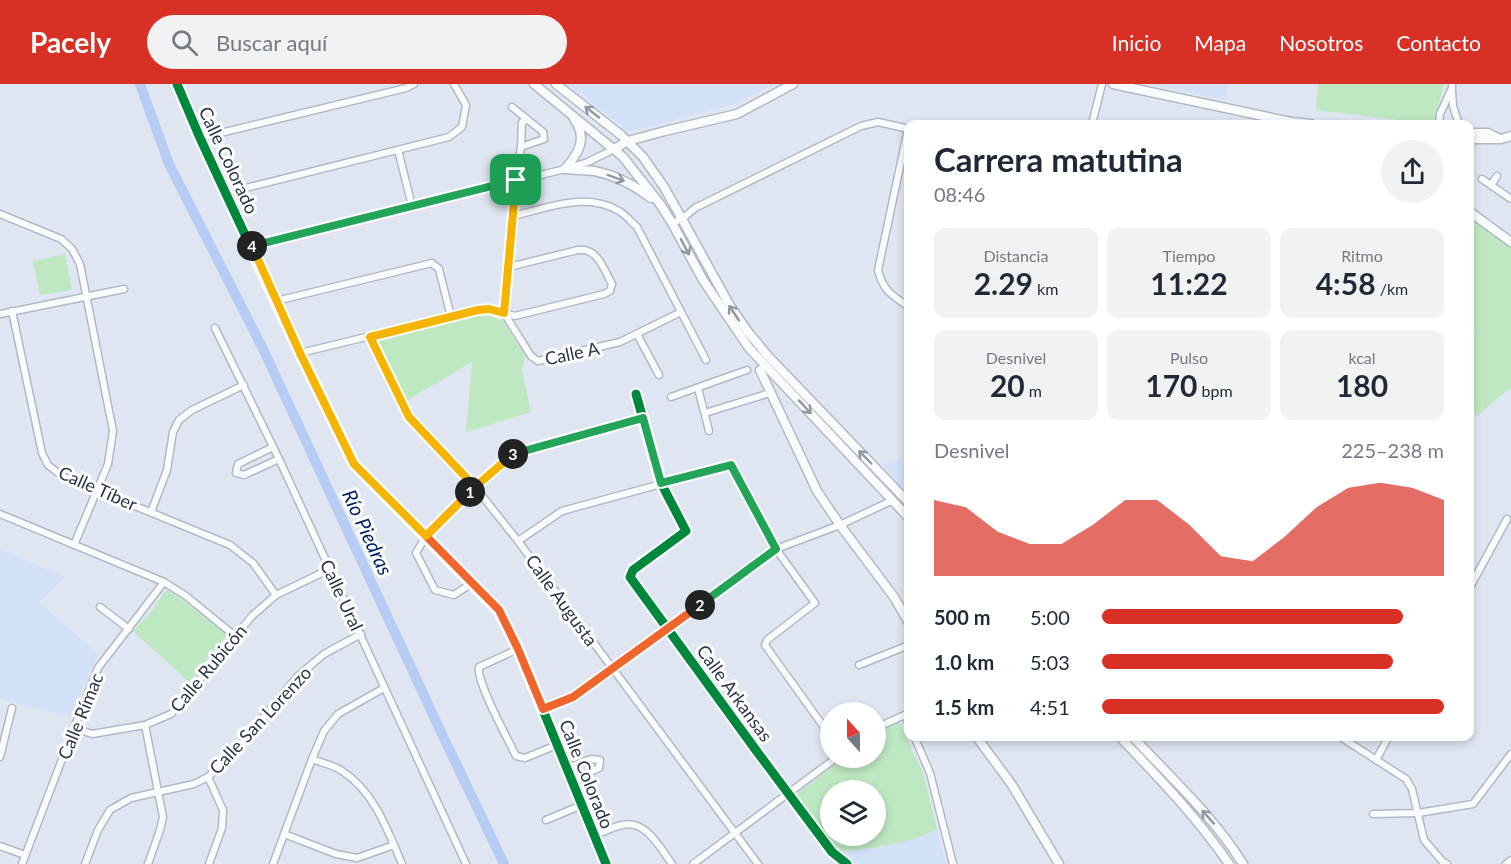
<!DOCTYPE html>
<html lang="es">
<head>
<meta charset="utf-8">
<style>
	:root { --surface:#fff; --page:#f2f2f3; --text:#1f2937; --muted:#747a83; --accent:#d93025 }
	body { margin:0; font-family:Lato,sans-serif; background:var(--page); color:var(--text); height:100vh; display:flex; flex-direction:column; font-size:22px; white-space:nowrap }
	* { box-sizing:border-box; margin:0 }
	p { font-size:20px; color:var(--muted) }
	.icon { flex:none; width:33px; height:33px; fill:none; stroke:currentColor; stroke-width:2; stroke-linecap:round; stroke-linejoin:round }
	.map { position:relative; flex:1; overflow:hidden }
	.sheet { position:absolute; left:904px; top:36px; width:570px; height:621px; display:flex; flex-direction:column; background:var(--surface); border-radius:12px; box-shadow:0 3px 9px #0003 }
	.sheet>* { flex:none }
	.needle { width:39px; rotate:339deg }
	.tools { position:absolute; left:820px; top:618px; display:grid; gap:12px }
	.tools a { display:grid; place-items:center; width:66px; height:66px; border-radius:50%; background:var(--surface); box-shadow:0 3px 9px #0003; font-size:30px }
	.pin { position:absolute; display:grid; place-items:center; width:51px; height:51px; color:#fff; margin:-26px; border-radius:12px; box-shadow:0 3px 9px #0006 }
	.km { position:absolute; width:30px; height:30px; margin:-15px; border-radius:50%; background:#222; color:#fff; font-size:16px; line-height:30px; text-align:center }
	.round { display:grid; place-items:center; flex:none; width:63px; height:63px; border-radius:32px; background:var(--page) }
	.overview { display:flex; align-items:center; justify-content:space-between; height:102px; padding:0 30px }
	h1 { font-size:33px; font-weight:700; line-height:45px }
	.stats { display:grid; grid-template-columns:repeat(3,1fr); gap:9px; height:102px; padding:6px 30px }
	.stats div { display:grid; align-content:center; border-radius:12px; background:var(--page); text-align:center }
	.stats b { font-size:30px; font-weight:700 }
	.stats small { font-size:16px; font-weight:400 }
	.stats p { font-size:16px }
	.chart { height:168px; padding:12px 30px }
	.chart p { display:flex; justify-content:space-between }
	.chart svg { width:100%; height:108px; margin-top:6px; fill:var(--accent); opacity:.7 }
	ul { padding:0 30px; list-style:none; font-size:20px }
	li { display:grid; grid-template-columns:96px 72px 1fr; align-items:center; height:45px }
	li i { height:15px; border-radius:8px; background:var(--accent) }
	header { display:flex; align-items:center; gap:36px; box-sizing:border-box; height:84px; padding:0 30px; background:var(--accent); color:#fff }
	header strong { font-size:28px }
	nav { display:flex; gap:33px; margin-inline-start:auto; font-size:21px }
	.search { width:420px; height:54px; background:var(--page); display:flex; align-items:center; gap:15px; box-sizing:border-box; padding:0 21px; border-radius:33px; color:var(--muted); font-size:22px }
	.map>svg:first-child { display:block }
</style>
</head>
<body>
<header>
<strong>Pacely</strong>
<div class="search"><svg class="icon" aria-label="search" viewBox="0 0 24 24"><circle cx="10" cy="10" r="6"/><path d="M15 15l6 6"/></svg>Buscar aquí</div>
<nav><a>Inicio</a><a>Mapa</a><a>Nosotros</a><a>Contacto</a></nav>
</header>
<div class="map">
<svg width="1511" height="780" viewBox="0 0 1511 780">
	<rect width="100%" height="100%" fill="#e0e6f1"/>
	<g fill="#d3e1f8">
		<polygon points="568,0 773,0 732,21 629,48"/>
		<polygon points="1150,0 1229,0 1225,16"/>
		<polygon points="909,370 909,406 901,403 883,381"/>
		<polygon points="0,465 65,493 39,518 98,570 70,633 0,615"/>
		<polygon points="937,745 946,780 860,780 854,778 841,767 881,764 906,757"/>
	</g>
	<g fill="#bee8c1" fill-rule="evenodd">
		<polygon points="1318,0 1444,0 1433,40 1316,26"/>
		<polygon points="1470,134 1511,163 1511,303 1477,332 1470,323 1470,253 1475,249 1470,245"/>
		<polygon points="65,170 72,206 40,211 33,177"/>
		<polygon points="488,231 503,237 525,273 522,286 531,328 466,348 472,278 406,317 379,258 380,257 477,232"/>
		<polygon points="166,506 182,516 227,551 189,598 133,547 151,528"/>
		<path d="M 899,638 L 923,689 L 937,745 C 905,761 876,764 841,767 L 832,759 L 797,712 L 799,708 L 844,674 L 876,674 L 876,649 L 884,644 ZM 831,706 L 876,706 L 876,752 L 831,752 Z"/>
	</g>
	<g fill="none" stroke-linecap="round" stroke-linejoin="round">
		<polyline stroke="#b6ccf2" stroke-width="10" points="140,0 169,80 264,267 441,648 504,780"/>
		<g stroke="#b1b8c6" stroke-width="9">
			<g id="street">
				<polyline points="177,0 200,54 300,269 354,380 499,527 518,565 606,780"/>
				<polyline points="1452,6 1453,22 1459,40"/>
				<polyline points="512,23 543,48 544,55 521,63"/>
				<polyline points="527,36 522,38 521,63 516,96 504,229 531,272 538,277 620,258 681,228"/>
				<polyline points="1092,40 1102,0"/>
				<polyline points="1439,40 1440,30 1452,4 1452,0"/>
				<path d="M 908,45 L 878,186 C 883,207 892,211 909,223"/>
				<polyline points="1470,48 1488,48 1500,54"/>
				<polyline points="200,54 406,4 414,0"/>
				<polyline points="398,66 412,122"/>
				<polyline points="1482,95 1511,115"/>
				<polyline points="1491,101 1497,92"/>
				<polyline points="226,109 449,53 462,43 466,21 454,0"/>
				<polyline points="0,130 61,155 72,165 80,180 113,347 108,380 74,461"/>
				<path d="M 513,132 C 547,124 587,107 619,127 C 626,131 631,138 637,143 L 706,276"/>
				<polyline points="672,139 682,135 695,124 861,42 878,38 909,45"/>
				<polyline points="251,163 565,85 588,78 614,65"/>
				<polyline points="276,217 432,179 439,185 451,233"/>
				<polyline points="12,227 42,369 48,381 62,392 230,461 253,479 276,511"/>
				<polyline points="0,230 124,205"/>
				<polyline points="215,244 279,375 466,780"/>
				<polyline points="637,250 659,291"/>
				<polyline points="370,253 409,333 475,403 518,457 758,780"/>
				<path d="M 300,269 L 478,226 L 488,225 L 515,232 L 604,210 L 610,207 L 612,200 C 603,184 598,164 578,166 L 509,183"/>
				<polyline points="698,304 709,347"/>
				<polyline points="636,310 661,399 686,447 633,486 630,493 758,669 832,768 847,780"/>
				<polyline points="671,313 747,286"/>
				<polyline points="705,329 770,309"/>
				<polyline points="273,363 238,380 236,389 244,391 279,375"/>
				<polyline points="151,428 167,386 173,348 179,336 192,326 244,301"/>
				<polyline points="0,430 164,498 186,512 235,552"/>
				<polyline points="518,457 562,427 731,381 776,465 815,519 767,556 765,561 831,653"/>
				<polyline points="472,499 454,511 435,506 416,469 426,452 475,403 512,370 643,334"/>
				<polyline points="1470,503 1507,435"/>
				<polyline points="100,523 129,545"/>
				<path d="M 518,565 L 479,583 C 476,598 508,655 516,672 L 525,674 L 557,661"/>
				<polyline points="859,581 909,561"/>
				<polyline points="543,625 573,613 776,465 840,441 893,416"/>
				<polyline points="905,631 909,640"/>
				<polyline points="145,641 163,733 160,746 148,780"/>
				<polyline points="74,644 92,650 145,641 171,630 252,532 276,511 330,485"/>
				<polyline points="876,644 909,629"/>
				<polyline points="914,652 930,689 953,780"/>
				<polyline points="1339,652 1406,695 1412,705 1424,756 1443,778 1447,780"/>
				<polyline points="0,673 12,624"/>
				<path d="M 312,675 C 322,679 334,681 342,687 C 374,707 388,747 402,780"/>
				<polyline points="1376,676 1389,652"/>
				<polyline points="567,684 591,675 600,676 599,684 572,696"/>
				<polyline points="208,693 223,726 222,744 209,780"/>
				<polyline points="1373,730 1418,729 1473,720 1511,670"/>
				<polyline points="546,736 582,721"/>
				<polyline points="284,750 336,770 357,774 394,761"/>
				<path d="M 595,751 C 604,748 613,743 622,741 C 646,735 660,764 672,780"/>
				<polyline points="0,762 25,771"/>
				<polyline points="22,780 74,644 98,584 164,498"/>
				<polyline points="85,780 98,746 110,726 131,714 194,700 208,693 233,669 298,592 324,570 361,550"/>
				<polyline points="273,780 312,675 324,647 338,630 384,604"/>
				<polyline points="693,780 836,674"/>
				<polyline points="1506,780 1511,776"/>
			</g>
		</g>
		<g stroke="#b1b8c6" stroke-width="11">
			<g id="secondary">
				<polyline points="534,0 623,73 660,120 672,139 703,196 749,264 909,434"/>
				<polyline points="556,0 621,51 643,73 664,103 677,126 730,222 748,248 767,271 909,419"/>
				<polyline points="1113,0 1291,38 1311,40"/>
				<polyline points="1470,55 1501,55 1511,52"/>
				<polyline points="614,65 628,57 665,47 737,30 793,0"/>
				<path d="M 565,85 C 574,86 584,86 594,87 C 615,91 634,101 651,114"/>
				<path d="M 565,85 C 579,69 588,54 574,35"/>
				<polyline points="1470,128 1511,158"/>
				<polyline points="760,286 817,407 840,441 894,513 909,539"/>
				<polyline points="976,652 1012,701 1059,780"/>
				<path d="M 1119,652 C 1158,693 1197,733 1229,780"/>
				<path d="M 1132,652 C 1170,693 1213,732 1243,780"/>
			</g>
		</g>
		<use href="#street" stroke="#fafbfd" stroke-width="6"/>
		<use href="#secondary" stroke="#fafbfd" stroke-width="8"/>
		<g stroke="#fff" stroke-width="13">
			<g id="cycleway">
				<polyline points="177,0 200,54 300,269 354,380 499,527 518,565 606,780"/>
				<polyline points="636,310 661,399 686,447 633,486 630,493 758,669 832,768 847,780"/>
			</g>
		</g>
		<use href="#cycleway" stroke="#00873e" stroke-width="9"/>
	</g>
	<defs><path id="oneway-shaft" d="M-6 0H5M1.5-3L5.5 0L1.5 3" fill="none" stroke-width="1.6" stroke-linecap="round" stroke-linejoin="round" transform="scale(1.5)"/></defs>
	<g stroke="#9298a2">
		<use href="#oneway-shaft" transform="translate(592 28) rotate(-142)"/>
		<use href="#oneway-shaft" transform="translate(616 94) rotate(20)"/>
		<use href="#oneway-shaft" transform="translate(685 163) rotate(62)"/>
		<use href="#oneway-shaft" transform="translate(734 229) rotate(-124)"/>
		<use href="#oneway-shaft" transform="translate(805 323) rotate(47)"/>
		<use href="#oneway-shaft" transform="translate(865 373) rotate(-134)"/>
		<use href="#oneway-shaft" transform="translate(1208 733) rotate(-132)"/>
	</g>
	<g fill="none" stroke-linecap="round" stroke-linejoin="round">
		<g stroke="#fff" stroke-width="12">
			<polyline id="split-1" points="470,408 475,403 409,333 370,253 478,226 489,225 504,229 516,96"/>
		</g>
		<g stroke="#fff" stroke-width="12">
			<polyline id="split-2" points="470,408 426,452 499,526 518,565 543,625 573,613 700,521"/>
		</g>
		<g stroke="#fff" stroke-width="12">
			<polyline id="split-3" points="513,370 643,334 661,399 731,381 776,465 700,521"/>
		</g>
		<g stroke="#fff" stroke-width="12">
			<polyline id="split-4" points="252,162 300,269 354,380 426,452 475,403 513,370"/>
		</g>
		<g stroke="#fff" stroke-width="12">
			<polyline id="split-5" points="252,162 516,96"/>
		</g>
		<use href="#split-1" stroke="#f5b400" stroke-width="8"/>
		<use href="#split-2" stroke="#f0652b" stroke-width="8"/>
		<use href="#split-3" stroke="#22a559" stroke-width="8"/>
		<use href="#split-4" stroke="#f5b400" stroke-width="8"/>
		<use href="#split-5" stroke="#22a559" stroke-width="8"/>
	</g>
	<g text-anchor="middle" dominant-baseline="central" stroke-width="6" stroke-linejoin="round" paint-order="stroke">
		<g font-size="18" fill="#2a3548" stroke="#fff">
			<text transform="translate(229 76) rotate(65)">Calle Colorado</text>
			<text transform="translate(572 269) rotate(-12)">Calle A</text>
			<text transform="translate(98 404) rotate(24)">Calle Tíber</text>
			<text transform="translate(342 511) rotate(65)">Calle Ural</text>
			<text transform="translate(562 516) rotate(54)">Calle Augusta</text>
			<text transform="translate(208 584) rotate(-50)">Calle Rubicón</text>
			<text transform="translate(735 609) rotate(54)">Calle Arkansas</text>
			<text transform="translate(80 632) rotate(-68)">Calle Rímac</text>
			<text transform="translate(260 636) rotate(-47)">Calle San Lorenzo</text>
			<text transform="translate(587 690) rotate(68)">Calle Colorado</text>
		</g>
		<g font-size="20" font-style="italic" fill="#012369" stroke="#fff">
			<text transform="translate(368 448) rotate(65)">Río Piedras</text>
		</g>
	</g>
</svg>
<div class="tools">
<a><svg class="needle" viewBox="-14 -14 28 28"><path d="M0-13l5 13h-10z" fill="#e53935"/><path d="M0 13l5-13h-10z" fill="#747a83"/></svg></a>
<a><svg class="icon" aria-label="layers" viewBox="0 0 24 24"><path d="M12 4l9 5-9 5-9-5zM3 14l9 5 9-5"/></svg></a>
</div>
<div class="pin" style="left:516px;top:96px;background:#1e9e55"><svg class="icon" aria-label="arrive" viewBox="0 0 24 24"><path d="M6 21V4h12l-3 4 3 4H6"/></svg></div>
<b class="km" style="left:470px;top:408px">1</b>
<b class="km" style="left:700px;top:521px">2</b>
<b class="km" style="left:513px;top:370px">3</b>
<b class="km" style="left:252px;top:162px">4</b>
<section class="sheet">
<div class="overview"><div><h1>Carrera matutina</h1><p>08:46</p></div><a class="round"><svg class="icon" aria-label="share" viewBox="0 0 24 24"><path d="M12 15V3M7 8l5-5 5 5M5 13v7h14v-7"/></svg></a></div>
<div class="stats">
<div><p>Distancia</p><b>2.29<small> km</small></b></div>
<div><p>Tiempo</p><b>11:22</b></div>
<div><p>Ritmo</p><b>4:58<small> /km</small></b></div>
</div>
<div class="stats">
<div><p>Desnivel</p><b>20<small> m</small></b></div>
<div><p>Pulso</p><b>170<small> bpm</small></b></div>
<div><p>kcal</p><b>180</b></div>
</div>
<div class="chart"><p><span>Desnivel</span>225–238 m</p>
<svg viewBox="0 0 160 44" preserveAspectRatio="none"><path d="M0 44V13L10 16L20 26L30 31L40 31L50 23L60 13L70 13L80 23L90 36L100 38L110 28L120 16L130 8L140 6L150 8L160 13V44z"/></svg>
</div>
<ul>
<li><b>500 m</b>5:00<i style="width:88%"></i></li>
<li><b>1.0 km</b>5:03<i style="width:85%"></i></li>
<li><b>1.5 km</b>4:51<i style="width:100%"></i></li>
</ul>
</section>
</div>
</body>
</html>
